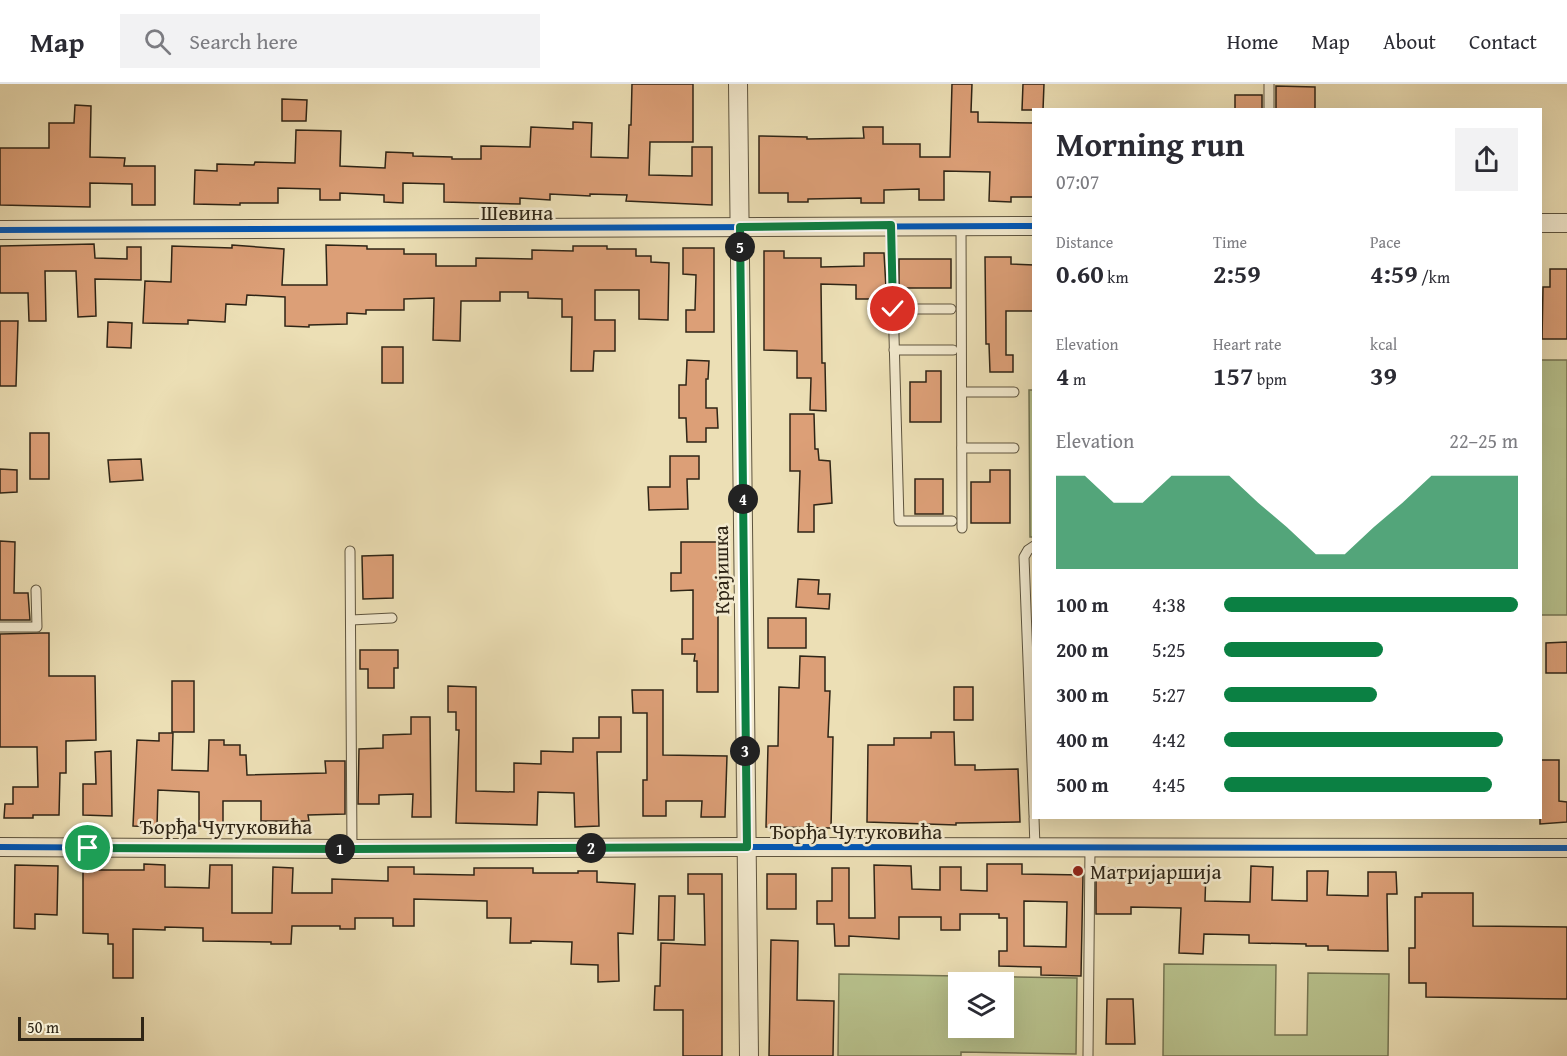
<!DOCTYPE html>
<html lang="en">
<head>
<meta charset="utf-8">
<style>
	:root { --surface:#fff; --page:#f2f2f3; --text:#2b2b33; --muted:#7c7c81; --line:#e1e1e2; --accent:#0b8043 }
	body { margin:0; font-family:"Gentium Book Plus",serif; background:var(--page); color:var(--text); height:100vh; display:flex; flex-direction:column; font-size:22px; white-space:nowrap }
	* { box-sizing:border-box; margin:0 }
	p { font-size:20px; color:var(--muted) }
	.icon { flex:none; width:33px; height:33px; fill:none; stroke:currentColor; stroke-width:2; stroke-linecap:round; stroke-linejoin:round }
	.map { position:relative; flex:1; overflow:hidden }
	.panel { position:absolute; left:1032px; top:24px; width:510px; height:711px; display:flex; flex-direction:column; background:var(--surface); border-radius:0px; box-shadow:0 6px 24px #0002 }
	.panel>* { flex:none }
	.buttons { position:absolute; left:948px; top:888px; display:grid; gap:12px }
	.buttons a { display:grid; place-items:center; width:66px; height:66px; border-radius:0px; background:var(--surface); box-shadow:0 6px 24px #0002; font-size:30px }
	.scale { position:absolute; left:18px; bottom:15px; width:126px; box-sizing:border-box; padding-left:6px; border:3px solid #2f2516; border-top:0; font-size:16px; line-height:21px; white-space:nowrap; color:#2f2516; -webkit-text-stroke:4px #f3eacf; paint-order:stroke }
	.pin { position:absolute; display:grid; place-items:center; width:51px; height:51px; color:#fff; margin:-26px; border:3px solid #fff; border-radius:50%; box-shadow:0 2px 6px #0007 }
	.km { position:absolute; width:30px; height:30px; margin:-15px; border-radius:50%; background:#222; color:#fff; font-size:16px; line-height:30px; text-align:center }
	.round { display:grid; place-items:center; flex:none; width:63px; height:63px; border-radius:0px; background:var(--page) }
	.overview { display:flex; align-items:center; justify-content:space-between; height:102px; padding:0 24px }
	h1 { font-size:33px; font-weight:700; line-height:45px }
	.stats { display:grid; grid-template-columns:repeat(3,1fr); gap:9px; height:102px; padding:6px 24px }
	.stats div { display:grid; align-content:center }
	.stats b { font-size:26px; font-weight:700 }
	.stats small { font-size:16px; font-weight:400 }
	.stats p { font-size:16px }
	.chart { height:168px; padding:12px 24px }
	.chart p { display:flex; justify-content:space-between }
	.chart svg { width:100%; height:108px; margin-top:6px; fill:var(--accent); opacity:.7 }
	ul { padding:0 24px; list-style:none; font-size:20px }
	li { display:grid; grid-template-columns:96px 72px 1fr; align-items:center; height:45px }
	li i { height:15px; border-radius:8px; background:var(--accent) }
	header { display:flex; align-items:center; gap:36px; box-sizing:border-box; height:84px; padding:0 30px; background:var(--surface); border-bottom:2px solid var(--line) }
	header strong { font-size:28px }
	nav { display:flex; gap:33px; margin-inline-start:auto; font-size:21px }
	.search { width:420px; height:54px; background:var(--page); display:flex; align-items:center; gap:15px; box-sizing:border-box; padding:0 21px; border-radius:0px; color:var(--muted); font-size:22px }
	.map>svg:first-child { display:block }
</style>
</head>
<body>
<header>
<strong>Map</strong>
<div class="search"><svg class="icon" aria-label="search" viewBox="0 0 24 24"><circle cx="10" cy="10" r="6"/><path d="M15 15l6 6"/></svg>Search here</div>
<nav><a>Home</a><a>Map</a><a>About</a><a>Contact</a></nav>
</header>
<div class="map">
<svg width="1567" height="972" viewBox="0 0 1567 972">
	<rect width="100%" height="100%" fill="#ecdfb5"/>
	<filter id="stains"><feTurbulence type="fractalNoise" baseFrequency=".00333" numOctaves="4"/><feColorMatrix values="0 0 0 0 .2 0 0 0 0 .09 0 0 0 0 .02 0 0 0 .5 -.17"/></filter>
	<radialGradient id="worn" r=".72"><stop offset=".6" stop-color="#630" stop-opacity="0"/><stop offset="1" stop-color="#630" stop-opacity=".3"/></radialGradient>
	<g fill="#b8c28d" stroke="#747452" stroke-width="1.5" fill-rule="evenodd">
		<polygon points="1540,276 1567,276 1567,531 1541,531"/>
		<polygon points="1029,306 1034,306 1033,453 1030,453"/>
		<polygon points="1164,880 1276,881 1275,951 1307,951 1308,889 1389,890 1388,972 1163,972"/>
		<path d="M 839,890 L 1077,894 L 1076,970 L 961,968 L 961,972 L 838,972 ZM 1004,898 L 1004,944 L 958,944 L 958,898 Z"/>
	</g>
	<g fill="#dc9f77" stroke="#2f2516" stroke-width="1.5" fill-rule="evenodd">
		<polygon points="632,0 693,0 693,58 650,58 649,91 692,92 692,63 712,63 712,121 626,117 627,111 590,110 590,112 550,110 550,116 520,114 520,120 444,118 444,100 403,99 403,119 384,118 384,111 340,109 340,116 320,116 320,105 278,104 278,119 240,119 240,121 194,120 195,86 217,87 217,80 254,81 255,78 295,79 296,46 341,47 340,82 385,84 386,68 413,69 413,72 452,73 452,75 481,75 481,62 530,63 531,43 573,45 573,38 592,39 591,73 628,74 629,41 631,41"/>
		<polygon points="952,0 972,0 971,28 978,28 978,38 1034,39 1034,113 1011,113 1011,118 989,117 990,88 944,87 944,116 919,116 919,105 884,106 884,119 861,119 861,114 808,115 808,118 788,118 788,109 759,109 759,52 807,53 807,55 864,54 863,43 883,43 883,60 920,60 920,73 950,73"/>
		<polygon points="1023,0 1044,0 1043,26 1022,26"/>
		<polygon points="1276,2 1315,3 1315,26 1276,26"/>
		<rect x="1235" y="11" width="27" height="15"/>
		<polygon points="282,15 307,16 306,37 282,37"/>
		<polygon points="75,21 91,22 90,73 125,74 124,82 155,82 155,121 132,121 132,100 90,99 90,123 0,121 0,64 49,64 49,39 74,39"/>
		<polygon points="94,160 95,174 127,175 127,163 141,163 141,196 95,195 96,232 78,233 76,187 45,187 46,237 29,237 28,209 0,209 0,162"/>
		<polygon points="232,161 284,165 282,201 327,201 326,161 367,162 367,165 404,165 404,170 436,170 436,182 476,182 476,174 532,175 532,166 573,167 573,162 607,162 607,165 636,165 636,172 651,172 651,178 669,179 668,236 639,235 639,206 595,206 595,236 615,236 615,267 594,267 593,287 571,287 572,233 562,233 562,215 528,214 528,208 500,208 500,217 461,217 460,257 433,256 434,214 404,215 404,226 366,226 366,230 347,229 347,240 309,241 309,243 285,242 285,213 247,211 246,221 226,220 225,238 188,236 188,240 143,239 145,197 171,198 172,162 232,164"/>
		<polygon points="683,164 714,164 714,248 686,248 686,226 695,226 696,191 683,190"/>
		<polygon points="764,167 784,167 784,174 821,174 821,183 864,182 864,169 884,169 886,204 884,204 884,215 856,215 856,201 821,200 822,279 825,279 826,327 810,326 811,294 797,294 797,267 764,266"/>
		<polygon points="985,173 1011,173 1011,180 1034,181 1034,227 1006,227 1006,271 1013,271 1013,288 990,288 989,260 986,260"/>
		<rect x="899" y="175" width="52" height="29"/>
		<polygon points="1550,185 1567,185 1567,255 1542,255 1543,203 1550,203"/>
		<polygon points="0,237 18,237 16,302 0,302"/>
		<polygon points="108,238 132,239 131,264 107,263"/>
		<rect x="382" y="263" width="21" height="36"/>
		<polygon points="687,276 709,277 708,295 706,295 706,324 717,324 718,344 706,344 706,358 687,358 686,334 679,334 679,301 686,301"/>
		<polygon points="926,287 941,287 941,338 910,338 910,298 926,298"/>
		<polygon points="790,330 814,330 815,365 818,365 819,376 830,377 832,419 814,421 814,448 798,448 800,387 790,387"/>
		<rect x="30" y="349" width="19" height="46"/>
		<polygon points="670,372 699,372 699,395 687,395 688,425 649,426 648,403 670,403"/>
		<polygon points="141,375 143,396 110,398 108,376"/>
		<polygon points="0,385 17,386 17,408 0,409"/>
		<polygon points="990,386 1010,386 1010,439 971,439 971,398 990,398"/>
		<rect x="915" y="395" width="28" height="35"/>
		<polygon points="0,457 15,458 14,509 28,509 30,536 0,536"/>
		<polygon points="681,458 718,458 718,608 697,608 697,577 694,577 695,570 682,570 682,555 693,555 693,506 671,507 671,489 681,489"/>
		<polygon points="393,471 393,514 363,515 362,472"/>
		<polygon points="798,495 819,496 818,510 830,510 829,525 796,523"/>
		<rect x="768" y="534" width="38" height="30"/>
		<polygon points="41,549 49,549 49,592 95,592 96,656 66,657 66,689 60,689 59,731 33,731 33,734 4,734 5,720 13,720 13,703 38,703 37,663 0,663 0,550"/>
		<polygon points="1567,558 1567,589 1546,589 1546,559"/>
		<polygon points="360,566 398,566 398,584 394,584 394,604 368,604 368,585 360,585"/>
		<polygon points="800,572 825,573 825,607 830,607 828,653 833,653 831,744 766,743 768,662 778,662 779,603 799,604"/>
		<rect x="172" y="597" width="22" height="51"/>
		<polygon points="448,602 476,603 476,707 514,708 514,679 541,680 541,667 573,668 573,654 599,654 599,633 621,633 621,668 597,668 599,742 575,743 574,709 538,708 537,741 456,739 459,646 456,646 456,628 448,628"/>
		<rect x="954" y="603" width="19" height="33"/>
		<polygon points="632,606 663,606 663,671 727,672 725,733 701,733 702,717 666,717 666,732 643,732 643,696 647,696 647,629 633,629"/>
		<polygon points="411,633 430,633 431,733 412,733 413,710 379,711 379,720 358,720 359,665 383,664 383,651 411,650"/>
		<polygon points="931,648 954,648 955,681 975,681 975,686 1018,685 1020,738 956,739 956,741 867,738 868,661 894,661 894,654 931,654"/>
		<polygon points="159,649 173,649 172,686 208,687 209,656 224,656 224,661 240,661 240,671 246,671 247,691 326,689 325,677 345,677 345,730 308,731 309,737 261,737 261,717 223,717 223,742 199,742 199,708 158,706 157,743 133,742 137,656 159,657"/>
		<polygon points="111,667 112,732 83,731 83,700 96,700 95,668"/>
		<polygon points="1540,676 1559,676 1559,717 1567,718 1567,738 1540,740"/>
		<polygon points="144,780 165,781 165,803 209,804 210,781 232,781 232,829 272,829 273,783 293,784 292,809 332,809 332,795 388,797 388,783 414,783 414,790 474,791 474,784 533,784 533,789 578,789 578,787 597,787 597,798 635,800 633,850 618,849 619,897 598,898 598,881 571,880 572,858 531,857 531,859 510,859 511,834 487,834 487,817 414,815 414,842 393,842 393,834 355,834 355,845 340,845 340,842 292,842 291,860 271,860 271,858 203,857 203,844 165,843 165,846 133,845 133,894 113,894 113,860 108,860 108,850 83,849 83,786 144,786"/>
		<path d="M 987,780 L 1022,780 L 1022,790 L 1083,791 L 1081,892 L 1041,891 L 1041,883 L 999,882 L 999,867 L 1007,867 L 1007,834 L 999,834 L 999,830 L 960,830 L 960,846 L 941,846 L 941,833 L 899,833 L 899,855 L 849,852 L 849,862 L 835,862 L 834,840 L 817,840 L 817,817 L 832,817 L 832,784 L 849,784 L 849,834 L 875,834 L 874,781 L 911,782 L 912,805 L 940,806 L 940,783 L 961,783 L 961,806 L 987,807 ZM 1024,817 L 1067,818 L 1066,863 L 1024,862 Z"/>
		<polygon points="15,781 58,782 57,831 35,830 35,845 14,844"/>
		<polygon points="1251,782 1273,783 1272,816 1307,817 1307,787 1328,787 1327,811 1368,812 1368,788 1396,788 1397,810 1387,810 1388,867 1328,866 1328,862 1306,862 1306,860 1249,859 1249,851 1204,850 1203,870 1179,869 1181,824 1131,823 1131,830 1096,830 1096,791 1103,792 1103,784 1130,784 1130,789 1186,790 1186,786 1206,787 1205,817 1250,818"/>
		<polygon points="688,790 722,790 722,972 683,972 683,926 654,926 655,902 660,902 661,859 705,861 704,810 688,810"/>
		<rect x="767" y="790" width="29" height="35"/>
		<polygon points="1422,809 1473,809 1473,842 1567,843 1567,915 1426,913 1426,899 1409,899 1409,864 1415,864 1415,813 1422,813"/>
		<polygon points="659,812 675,812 674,856 658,856"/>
		<polygon points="771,856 798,857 797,916 834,917 833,972 769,972"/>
		<polygon points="1107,915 1133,915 1135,960 1106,960"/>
	</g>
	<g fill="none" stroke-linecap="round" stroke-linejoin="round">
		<g stroke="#5e543e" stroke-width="11">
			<g id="service">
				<polyline points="1269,26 1269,0"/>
				<polyline points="891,141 899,437 952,437"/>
				<polyline points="961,141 962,444"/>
				<polyline points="893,225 951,225"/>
				<polyline points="894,266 953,266"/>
				<polyline points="962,308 1014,308"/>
				<polyline points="962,364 1014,364"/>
				<polyline points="1034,462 1028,466 1024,473 1034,731"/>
				<polyline points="350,467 352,765"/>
				<polyline points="351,536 392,534"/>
				<polyline points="0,543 37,543 36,506"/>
				<polyline points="1034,734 1035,764"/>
				<polyline points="1088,972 1090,764"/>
			</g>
		</g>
		<g stroke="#5e543e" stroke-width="20">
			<g id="minor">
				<polyline points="738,0 749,972"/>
				<polyline points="1540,139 1567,139"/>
				<polyline points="0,146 1034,142"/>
				<polyline points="0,763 352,765 726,763 1567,764"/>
			</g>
		</g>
		<use href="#service" stroke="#f3eacf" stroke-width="9"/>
		<use href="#minor" stroke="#f3eacf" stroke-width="18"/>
		<g stroke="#f3eacf" stroke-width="10">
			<g id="cycleway">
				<polyline points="0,146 1034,142"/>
				<polyline points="0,763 352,765 726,763 1567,764"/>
			</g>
		</g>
		<use href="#cycleway" stroke="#0057b8" stroke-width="6"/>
	</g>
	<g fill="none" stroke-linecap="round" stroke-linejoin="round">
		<g stroke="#fff" stroke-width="12">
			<polyline id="route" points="88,764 352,765 747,763 740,143 891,141 893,225"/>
		</g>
		<use href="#route" stroke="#0b8043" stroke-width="8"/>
	</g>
	<circle fill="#8f2418" stroke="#f3eacf" stroke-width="2" cx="1078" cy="787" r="6"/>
	<g text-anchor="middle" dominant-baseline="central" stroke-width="5" stroke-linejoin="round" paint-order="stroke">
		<g font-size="21" fill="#2f2516" stroke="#f3eacf">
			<text x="517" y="128">Шевина</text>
			<text transform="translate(721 486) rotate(-91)">Крајишка</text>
			<text x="226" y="742">Ђорђа Чутуковића</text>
			<text x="856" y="747">Ђорђа Чутуковића</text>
		</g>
		<g font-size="21" fill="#2f2516" stroke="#f3eacf" text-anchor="start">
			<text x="1090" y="787">Матријаршија</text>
		</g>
	</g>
	<rect width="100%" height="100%" filter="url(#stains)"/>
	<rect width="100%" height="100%" fill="url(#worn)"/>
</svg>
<div class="buttons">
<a><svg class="icon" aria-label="layers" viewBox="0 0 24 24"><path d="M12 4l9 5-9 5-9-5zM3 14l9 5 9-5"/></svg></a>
</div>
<div class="scale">50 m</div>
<div class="pin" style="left:88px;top:764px;background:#1e9e55"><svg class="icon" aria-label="arrive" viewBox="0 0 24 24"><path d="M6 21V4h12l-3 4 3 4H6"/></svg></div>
<div class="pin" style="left:893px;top:225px;background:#d93025"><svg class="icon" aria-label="check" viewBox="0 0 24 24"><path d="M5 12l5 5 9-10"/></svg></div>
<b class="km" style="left:340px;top:765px">1</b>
<b class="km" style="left:591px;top:764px">2</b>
<b class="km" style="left:745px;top:667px">3</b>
<b class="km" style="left:743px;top:415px">4</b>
<b class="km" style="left:740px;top:163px">5</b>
<section class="panel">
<div class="overview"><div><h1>Morning run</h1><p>07:07</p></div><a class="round"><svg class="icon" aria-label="share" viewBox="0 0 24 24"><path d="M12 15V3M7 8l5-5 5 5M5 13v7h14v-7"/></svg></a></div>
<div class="stats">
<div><p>Distance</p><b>0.60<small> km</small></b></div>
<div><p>Time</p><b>2:59</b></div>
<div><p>Pace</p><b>4:59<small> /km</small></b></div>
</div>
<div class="stats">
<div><p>Elevation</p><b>4<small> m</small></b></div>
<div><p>Heart rate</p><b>157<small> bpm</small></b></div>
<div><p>kcal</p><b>39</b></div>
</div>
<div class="chart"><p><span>Elevation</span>22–25 m</p>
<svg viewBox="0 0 160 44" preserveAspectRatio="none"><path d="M0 44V6L10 6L20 17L30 17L40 6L50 6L60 6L70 17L80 27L90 38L100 38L110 27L120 17L130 6L140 6L150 6L160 6V44z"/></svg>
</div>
<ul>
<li><b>100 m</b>4:38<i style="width:100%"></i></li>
<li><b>200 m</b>5:25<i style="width:54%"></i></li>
<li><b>300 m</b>5:27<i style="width:52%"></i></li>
<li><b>400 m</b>4:42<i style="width:95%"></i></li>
<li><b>500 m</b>4:45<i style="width:91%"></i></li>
</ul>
</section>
</div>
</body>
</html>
